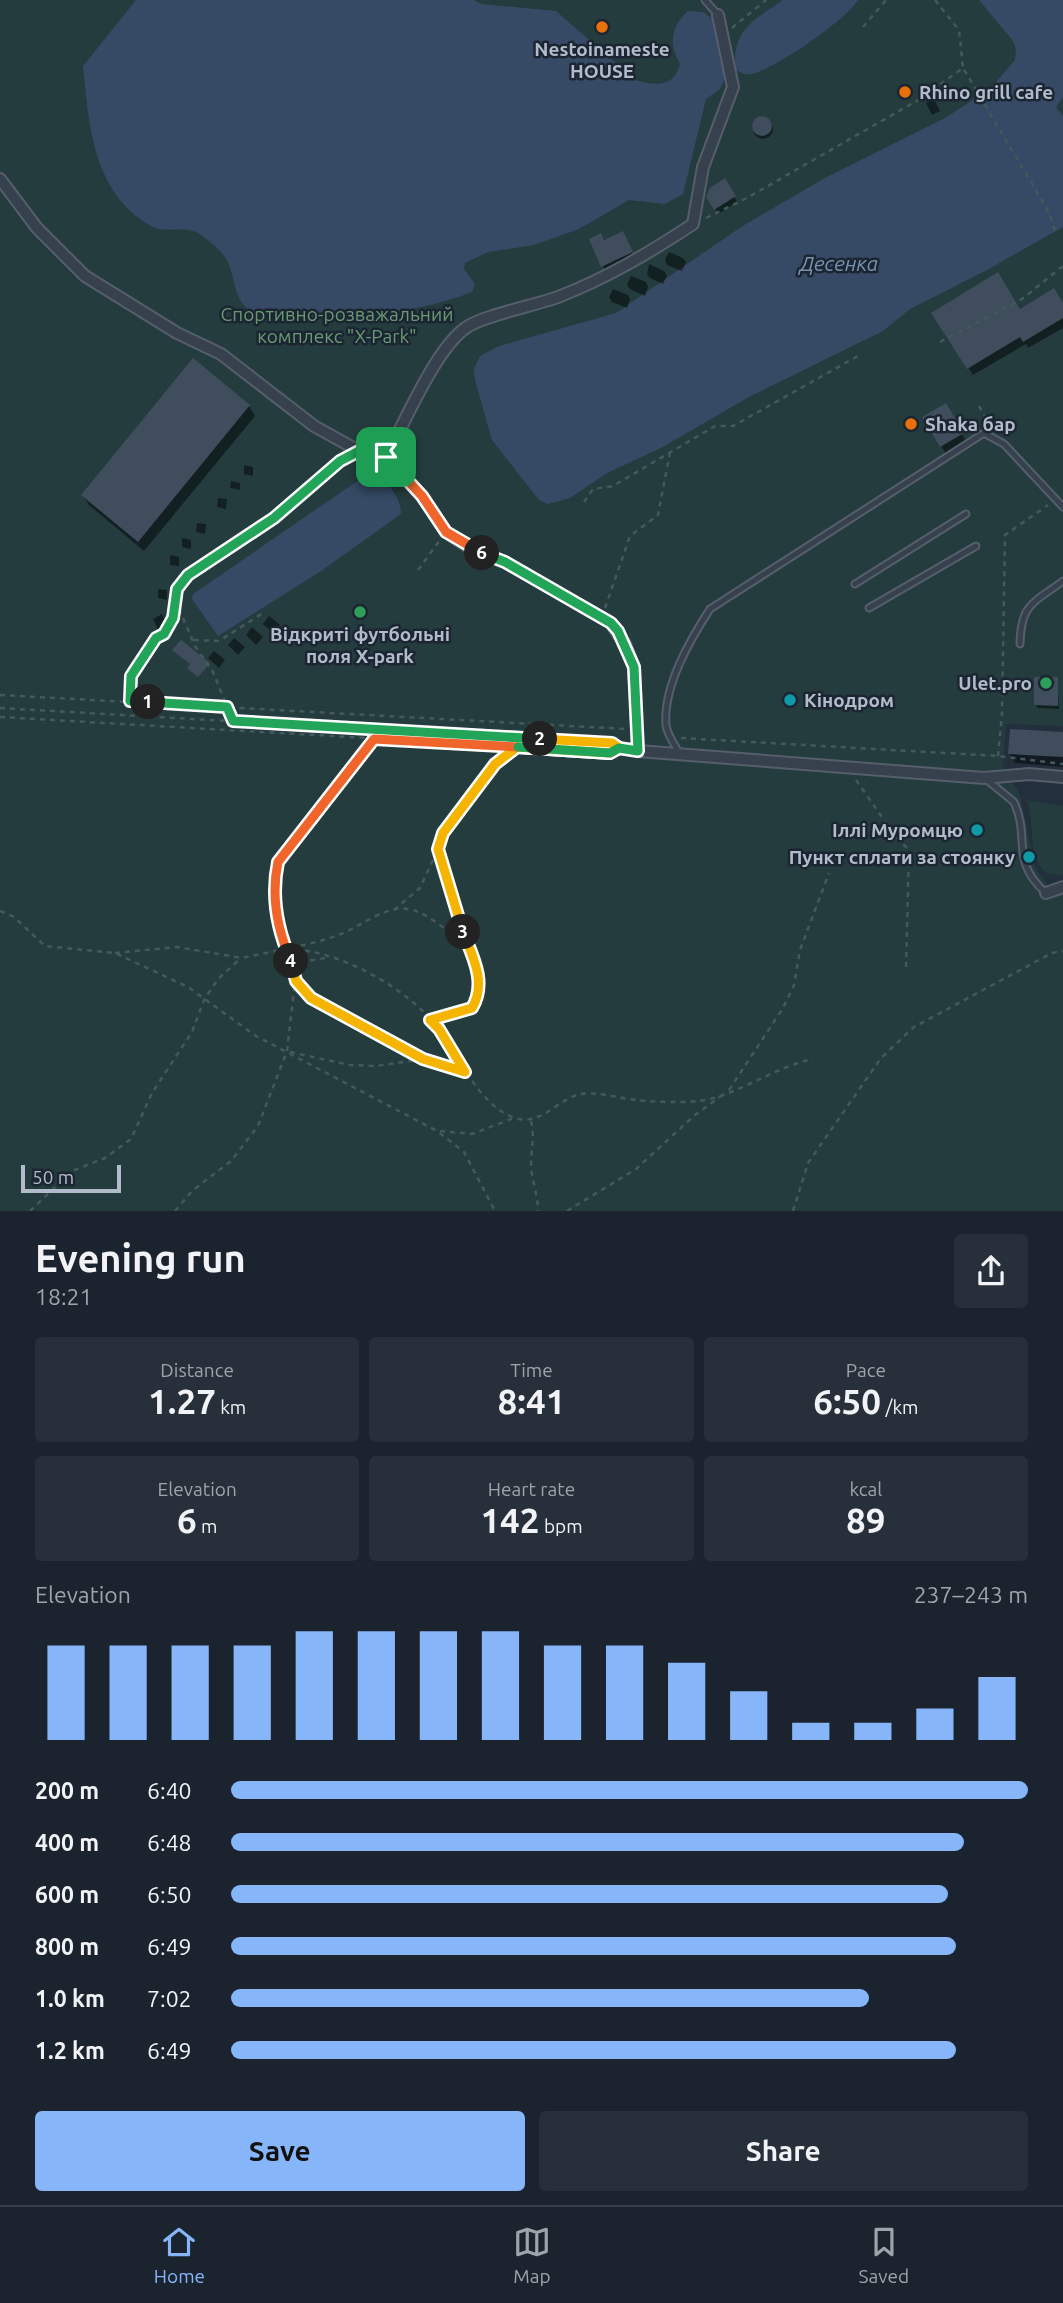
<!DOCTYPE html>
<html lang="en">
<head>
<meta charset="utf-8">
<style>
	:root { --surface:#1a232e; --page:#272f3a; --text:#f1f3f6; --muted:#9fa4aa; --line:#38404a; --accent:#86b5fa }
	body { margin:0; font-family:Ubuntu,sans-serif; background:var(--page); color:var(--text); height:100vh; display:flex; flex-direction:column; font-size:26px; white-space:nowrap }
	* { box-sizing:border-box; margin:0 }
	p { font-size:23px; color:var(--muted) }
	.icon { flex:none; width:38px; height:38px; fill:none; stroke:currentColor; stroke-width:2; stroke-linecap:round; stroke-linejoin:round }
	.map { position:relative; height:1211px; overflow:hidden }
	.side { display:flex; flex-direction:column; background:var(--surface); flex:1 }
	.side>* { flex:none }
	.scale { position:absolute; left:21px; bottom:18px; width:100px; box-sizing:border-box; padding-left:7px; border:4px solid #b2bbc9; border-top:0; font-size:19px; line-height:24px; white-space:nowrap; color:#b2bbc9; -webkit-text-stroke:5px #1c2532; paint-order:stroke }
	.pin { position:absolute; display:grid; place-items:center; width:60px; height:60px; color:#fff; margin:-30px; border-radius:14px; box-shadow:0 4px 10px #0006 }
	.km { position:absolute; width:35px; height:35px; margin:-18px; border-radius:50%; background:#222; color:#fff; font-size:19px; line-height:35px; text-align:center }
	.round { display:grid; place-items:center; flex:none; width:74px; height:74px; border-radius:7px; background:var(--page) }
	.headline { display:flex; align-items:center; justify-content:space-between; height:119px; padding:0 35px }
	h1 { font-size:38px; font-weight:600; line-height:52px }
	.stats { display:grid; grid-template-columns:repeat(3,1fr); gap:10px; height:119px; padding:7px 35px }
	.stats div { display:grid; align-content:center; border-radius:7px; background:var(--page); text-align:center }
	.stats b { font-size:35px; font-weight:600 }
	.stats small { font-size:19px; font-weight:400 }
	.stats p { font-size:19px }
	.chart { height:196px; padding:14px 35px }
	.chart p { display:flex; justify-content:space-between }
	.chart svg { width:100%; height:126px; margin-top:7px; stroke:var(--accent); stroke-width:6 }
	.primary-button { display:flex; gap:14px; margin-top:auto; padding:14px 35px }
	.primary-button a { flex:1; height:80px; border-radius:7px; background:var(--accent); color:#111; font-size:28px; font-weight:600; line-height:80px; text-align:center }
	.primary-button a+a { background:var(--page); color:var(--text) }
	ul { padding:0 35px; list-style:none; font-size:23px }
	li { display:grid; grid-template-columns:112px 84px 1fr; align-items:center; height:52px }
	li i { height:18px; border-radius:9px; background:var(--accent) }
	.menu { display:flex; justify-content:space-around; align-items:center; height:98px; border-top:2px solid var(--line); background:var(--surface); font-size:19px; color:var(--muted) }
	.menu a { display:grid; justify-items:center; gap:4px }
	.menu .current { color:var(--accent) }
	.map>svg:first-child { display:block }
</style>
</head>
<body>
<div class="map">
<svg width="1063" height="1211" viewBox="0 0 1063 1211">
	<rect width="100%" height="100%" fill="#232f3d"/>
	<g fill="#253c3e">
		<polygon points="0,0 1063,0 1063,726 1006,724 1003,766 1020,795 1035,867 1055,896 1063,895 1063,1211 0,1211"/>
		<path d="M 1026,800 L 1063,806 L 1063,875 L 1048,874 C 1025,858 1037,822 1026,800 Z"/>
	</g>
	<g fill="#364a65">
		<path d="M 136,0 L 474,0 L 481,4 L 556,11 L 635,80 C 655,86 675,88 680,63 C 668,45 671,26 688,11 L 703,12 L 714,20 L 726,76 L 720,89 L 706,99 L 683,194 L 665,204 L 629,200 L 579,229 L 534,245 L 488,252 L 465,263 L 464,269 L 475,284 L 472,292 C 404,319 334,316 263,319 C 223,301 243,270 216,247 C 210,242 201,234 194,231 C 181,227 163,233 151,226 C 93,193 89,126 83,66 Z"/>
		<path d="M 783,0 L 858,0 C 846,20 774,70 751,74 C 744,75 740,72 735,69 C 733,28 753,21 783,0 Z"/>
		<polygon points="979,0 1063,0 1063,97 1056,107 1063,116 1063,227 987,270 910,309 883,331 749,397 661,448 607,473 570,498 548,504 539,500 492,440 475,380 474,369 480,356 499,346 616,313 741,227 825,178 945,118 990,89 1015,60 1016,49 1013,41"/>
		<path d="M 369,473 C 385,476 401,497 401,514 L 321,571 L 218,636 L 192,599 L 193,594 Z"/>
	</g>
	<g fill="#0007">
		<polygon points="934,99 940,111 932,115 926,103"/>
		<circle cx="763" cy="129" r="10"/>
		<polygon points="725,181 737,202 718,214 708,197"/>
		<polygon points="591,239 627,240 635,260 607,274"/>
		<polygon points="669,252 683,258 686,262 682,271 667,265 665,260"/>
		<polygon points="649,264 664,271 667,275 663,284 650,278 647,274"/>
		<polygon points="631,276 646,282 648,287 645,296 630,289 627,285"/>
		<polygon points="613,289 628,295 630,299 627,308 612,302 609,297"/>
		<polygon points="1063,306 1063,328 1028,348 1026,344 973,375 937,320"/>
		<polygon points="945,405 966,441 946,454 924,418"/>
		<polygon points="249,406 255,416 144,551 89,505 83,495"/>
		<polygon points="244,465 253,467 253,476 244,474"/>
		<polygon points="231,481 240,483 240,490 230,488"/>
		<polygon points="218,498 227,499 226,509 217,507"/>
		<polygon points="197,523 206,524 205,534 196,532"/>
		<polygon points="182,538 191,540 191,549 182,547"/>
		<polygon points="170,555 179,557 179,566 170,565"/>
		<polygon points="158,589 167,590 167,600 158,598"/>
		<polygon points="162,614 168,627 159,631 153,619"/>
		<polygon points="269,616 280,625 273,633 263,624"/>
		<polygon points="252,627 263,637 256,645 246,635"/>
		<polygon points="234,638 245,647 238,655 228,645"/>
		<polygon points="214,651 225,660 219,668 208,658"/>
		<polygon points="1057,679 1059,709 1038,708 1036,705"/>
		<polygon points="1063,734 1063,767 1015,763 1009,753"/>
	</g>
	<g fill="#3f4d5d">
		<circle cx="762" cy="126" r="10"/>
		<polygon points="725,178 736,196 714,210 706,197 710,188"/>
		<polygon points="623,231 633,252 601,267 589,239 601,233 604,240"/>
		<polygon points="998,272 1020,309 1054,288 1063,303 1063,318 1023,342 1020,337 967,369 931,313"/>
		<polygon points="193,358 250,405 138,542 81,495"/>
		<polygon points="946,403 964,433 940,447 922,417"/>
		<polygon points="181,640 210,663 198,677 187,668 190,664 172,650"/>
		<polygon points="1034,677 1058,677 1058,706 1034,705"/>
		<polygon points="1010,729 1063,732 1063,757 1008,754"/>
	</g>
	<g fill="none" stroke-linecap="round" stroke-linejoin="round">
		<g stroke="#555e6b" stroke-width="9">
			<g id="lane">
				<polyline points="705,0 718,15"/>
				<polyline points="855,584 966,514"/>
				<polyline points="869,608 976,546"/>
				<path d="M 1020,644 C 1021,604 1032,604 1063,581"/>
				<polyline points="619,748 638,751"/>
				<path d="M 680,754 C 675,746 667,734 666,725 C 663,686 690,640 710,609 L 984,433 L 1004,444 L 1063,507"/>
				<path d="M 987,780 L 1014,802 C 1031,839 1009,860 1046,893"/>
			</g>
		</g>
		<g stroke="#555e6b" stroke-width="14">
			<g id="street">
				<polyline points="0,179 37,228 85,276 177,333 221,354 314,426 359,451 386,457 422,496 446,532 473,550 505,562 611,623 625,644 634,667 638,751 984,778 1029,774 1063,777"/>
				<path d="M 386,457 C 404,424 436,347 467,327 C 482,316 536,305 558,297 C 607,278 649,253 693,224 L 703,167 L 733,87 L 718,15"/>
				<polyline points="1046,893 1063,887"/>
			</g>
		</g>
		<g stroke="#43595b" stroke-width="2.5" stroke-dasharray="5 5" stroke-linecap="butt">
			<polyline points="935,0 959,30 963,68"/>
			<polyline points="863,27 886,0"/>
			<polyline points="732,28 766,0"/>
			<polyline points="706,218 745,199 920,99 963,68 1050,214 1055,231"/>
			<polyline points="940,342 1022,299 1063,266"/>
			<polyline points="979,406 987,420 986,426"/>
			<polyline points="584,502 593,489 613,486 715,426 733,426 858,356"/>
			<polyline points="418,570 440,540"/>
			<polyline points="605,608 630,536 658,515 670,452"/>
			<polyline points="194,640 219,641 263,613"/>
			<polyline points="0,695 626,729"/>
			<polyline points="130,701 131,676 156,638 164,634 176,604"/>
			<polyline points="0,708 611,743"/>
			<polyline points="0,717 612,752"/>
			<polyline points="233,721 213,672 195,646 176,602 177,589 188,575 274,518 346,458"/>
			<polyline points="681,738 998,756 1063,764"/>
			<path d="M 374,739 L 278,862 C 271,897 283,973 310,997 C 334,1018 392,1044 423,1059"/>
			<polyline points="998,756 1002,714 1005,535 1048,505"/>
			<polyline points="856,780 896,837 909,850 906,968"/>
			<polyline points="394,910 420,888 438,849"/>
			<polyline points="0,911 14,917 45,946 115,953 188,987 256,1036 437,1131 464,1152 495,1211"/>
			<path d="M 291,948 C 307,944 323,941 338,935 C 359,928 385,905 408,909 C 429,912 444,933 465,938"/>
			<path d="M 285,949 C 336,948 411,989 440,1031 C 459,1058 481,1107 515,1118 C 540,1126 555,1102 577,1095 C 592,1090 619,1098 635,1100 C 654,1102 679,1103 699,1101 C 734,1097 774,1067 813,1059"/>
			<polyline points="115,953 177,947 242,958 285,949"/>
			<polyline points="296,972 302,962 325,958"/>
			<polyline points="430,1020 472,1008 478,999 480,980 440,862 438,849 443,833 496,764 517,747"/>
			<polyline points="290,1052 350,1065 376,1066 423,1059 462,1070"/>
			<polyline points="729,1090 783,1008 794,985 800,950 829,873"/>
			<path d="M 531,1121 C 535,1137 531,1150 531,1166 C 532,1181 538,1195 538,1211"/>
			<polyline points="440,1131 472,1134 514,1118"/>
			<polyline points="30,1211 72,1171 105,1158 131,1139 152,1093 192,1032 204,1000 218,979 241,958"/>
			<polyline points="175,1211 192,1191 231,1161 258,1126 287,1051 295,982"/>
			<polyline points="567,1211 636,1169 695,1115 724,1094"/>
			<polyline points="793,1211 808,1163 881,1058 914,1027 1052,953 1063,951"/>
		</g>
		<use href="#lane" stroke="#37404d" stroke-width="5"/>
		<use href="#street" stroke="#37404d" stroke-width="10"/>
	</g>
	<g fill="none" stroke-linecap="round" stroke-linejoin="round">
		<g stroke="#fff" stroke-width="14">
			<polyline id="split-1" points="148,702 130,701 131,676 156,638 164,634 173,618 177,589 188,575 274,518 340,461 359,451 386,457"/>
		</g>
		<g stroke="#fff" stroke-width="14">
			<polyline id="split-2" points="148,702 227,707 233,721 540,739"/>
		</g>
		<g stroke="#fff" stroke-width="14">
			<polyline id="split-3" points="463,932 438,849 443,833 495,764 517,747 610,753 619,748 612,743 540,739"/>
		</g>
		<g stroke="#fff" stroke-width="14">
			<path id="split-4" d="M 291,961 L 296,981 L 311,998 L 423,1059 L 465,1072 L 439,1029 L 430,1020 L 472,1008 C 487,983 473,957 463,932"/>
		</g>
		<g stroke="#fff" stroke-width="14">
			<path id="split-5" d="M 291,961 C 277,929 271,895 278,862 L 374,739 L 518,747"/>
		</g>
		<g stroke="#fff" stroke-width="14">
			<polyline id="split-6" points="482,553 505,562 611,623 618,631 634,667 638,751 619,748 610,753 518,747"/>
		</g>
		<g stroke="#fff" stroke-width="14">
			<polyline id="split-7" points="386,457 422,496 446,532 482,553"/>
		</g>
		<use href="#split-1" stroke="#22a559" stroke-width="9"/>
		<use href="#split-2" stroke="#22a559" stroke-width="9"/>
		<use href="#split-3" stroke="#f5b400" stroke-width="9"/>
		<use href="#split-4" stroke="#f5b400" stroke-width="9"/>
		<use href="#split-5" stroke="#f0652b" stroke-width="9"/>
		<use href="#split-6" stroke="#22a559" stroke-width="9"/>
		<use href="#split-7" stroke="#f0652b" stroke-width="9"/>
	</g>
	<g fill="#e8710a" stroke="#1c2532" stroke-width="2.5">
		<circle cx="602" cy="27" r="7"/>
		<circle cx="905" cy="92" r="7"/>
		<circle cx="911" cy="424" r="7"/>
	</g>
	<g fill="#2e9e5b" stroke="#1c2532" stroke-width="2.5">
		<circle cx="360" cy="612" r="7"/>
		<circle cx="1046" cy="683" r="7"/>
	</g>
	<g fill="#0f9aa8" stroke="#1c2532" stroke-width="2.5">
		<circle cx="790" cy="700" r="7"/>
		<circle cx="977" cy="830" r="7"/>
		<circle cx="1029" cy="857" r="7"/>
	</g>
	<g text-anchor="middle" dominant-baseline="central" stroke-width="5" stroke-linejoin="round" paint-order="stroke">
		<g font-size="19" font-weight="bold" fill="#b2bbc9" stroke="#1c2532" text-anchor="start">
			<text x="602" y="49" text-anchor="middle">Nestoinameste<tspan x="602" dy="22">HOUSE</tspan></text>
			<text x="919" y="92">Rhino grill cafe</text>
			<text x="925" y="424">Shaka бар</text>
			<text x="360" y="634" text-anchor="middle">Відкриті футбольні<tspan x="360" dy="22">поля X-park</tspan></text>
			<text x="1032" y="683" text-anchor="end">Ulet.pro</text>
			<text x="804" y="700">Кінодром</text>
			<text x="963" y="830" text-anchor="end">Іллі Муромцю</text>
			<text x="1015" y="857" text-anchor="end">Пункт сплати за стоянку</text>
		</g>
		<g font-size="19" fill="#699a73" stroke="#1c2532">
			<text x="337" y="314">Спортивно-розважальний<tspan x="337" dy="22">комплекс "Х-Park"</tspan></text>
		</g>
		<g font-size="21" font-style="italic" fill="#7992b2" stroke="#1c2532">
			<text x="839" y="263">Десенка</text>
		</g>
	</g>
</svg>
<div class="scale">50 m</div>
<div class="pin" style="left:386px;top:457px;background:#1e9e55"><svg class="icon" aria-label="arrive" viewBox="0 0 24 24"><path d="M6 21V4h12l-3 4 3 4H6"/></svg></div>
<b class="km" style="left:148px;top:702px">1</b>
<b class="km" style="left:540px;top:739px">2</b>
<b class="km" style="left:463px;top:932px">3</b>
<b class="km" style="left:291px;top:961px">4</b>
<b class="km" style="left:482px;top:553px">6</b>
</div>
<section class="side">
<div class="headline"><div><h1>Evening run</h1><p>18:21</p></div><a class="round"><svg class="icon" aria-label="share" viewBox="0 0 24 24"><path d="M12 15V3M7 8l5-5 5 5M5 13v7h14v-7"/></svg></a></div>
<div class="stats">
<div><p>Distance</p><b>1.27<small> km</small></b></div>
<div><p>Time</p><b>8:41</b></div>
<div><p>Pace</p><b>6:50<small> /km</small></b></div>
</div>
<div class="stats">
<div><p>Elevation</p><b>6<small> m</small></b></div>
<div><p>Heart rate</p><b>142<small> bpm</small></b></div>
<div><p>kcal</p><b>89</b></div>
</div>
<div class="chart"><p><span>Elevation</span>237–243 m</p>
<svg viewBox="0 0 160 44" preserveAspectRatio="none"><path d="M5 44V11M15 44V11M25 44V11M35 44V11M45 44V6M55 44V6M65 44V6M75 44V6M85 44V11M95 44V11M105 44V17M115 44V27M125 44V38M135 44V38M145 44V33M155 44V22"/></svg>
</div>
<ul>
<li><b>200 m</b>6:40<i style="width:100%"></i></li>
<li><b>400 m</b>6:48<i style="width:92%"></i></li>
<li><b>600 m</b>6:50<i style="width:90%"></i></li>
<li><b>800 m</b>6:49<i style="width:91%"></i></li>
<li><b>1.0 km</b>7:02<i style="width:80%"></i></li>
<li><b>1.2 km</b>6:49<i style="width:91%"></i></li>
</ul>
<div class="primary-button"><a>Save</a><a>Share</a></div>
</section>
<nav class="menu">
<a class="current"><svg class="icon" aria-label="home" viewBox="0 0 24 24"><path d="M3 11l9-7 9 7M6 9v11h12V9"/></svg>Home</a>
<a><svg class="icon" aria-label="map" viewBox="0 0 24 24"><path d="M3 6l6-2 6 2 6-2v14l-6 2-6-2-6 2zM9 4v14M15 6v14"/></svg>Map</a>
<a><svg class="icon" aria-label="saved" viewBox="0 0 24 24"><path d="M7 4h10v16l-5-4-5 4z"/></svg>Saved</a>
</nav>
</body>
</html>
